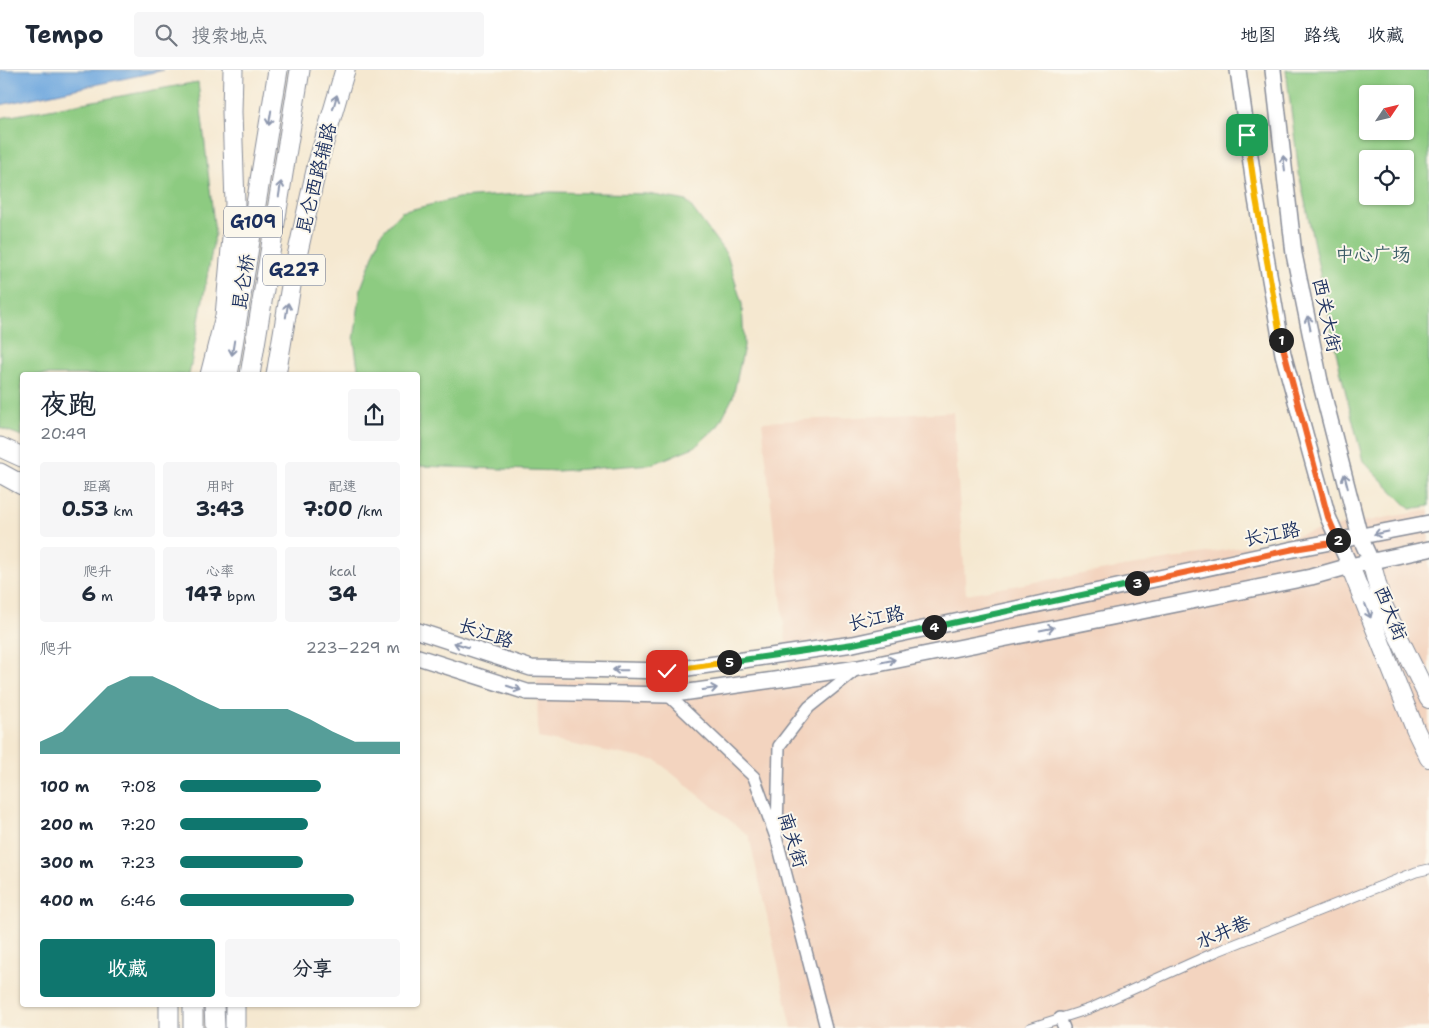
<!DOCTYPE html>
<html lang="zh">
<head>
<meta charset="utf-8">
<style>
	:root { --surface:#fff; --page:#f6f6f7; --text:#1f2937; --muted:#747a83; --line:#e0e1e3; --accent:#0f766e }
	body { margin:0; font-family:"Shantell Sans","LXGW WenKai TC",sans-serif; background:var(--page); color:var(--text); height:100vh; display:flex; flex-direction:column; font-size:19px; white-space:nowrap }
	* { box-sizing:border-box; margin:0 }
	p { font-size:16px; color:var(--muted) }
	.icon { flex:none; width:28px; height:28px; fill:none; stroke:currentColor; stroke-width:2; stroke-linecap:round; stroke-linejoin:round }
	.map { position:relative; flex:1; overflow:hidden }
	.details { position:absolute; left:20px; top:302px; width:400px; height:635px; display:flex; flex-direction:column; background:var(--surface); border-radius:5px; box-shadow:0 1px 4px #0004 }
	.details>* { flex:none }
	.needle { width:32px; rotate:55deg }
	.controls { position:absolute; left:1359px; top:15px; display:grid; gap:10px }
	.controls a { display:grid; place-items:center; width:55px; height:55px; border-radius:5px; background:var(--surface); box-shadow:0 1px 4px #0004; font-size:25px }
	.pin { position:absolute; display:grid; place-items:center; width:42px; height:42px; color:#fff; margin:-21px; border-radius:10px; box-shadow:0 2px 8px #0006 }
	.km { position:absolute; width:25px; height:25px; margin:-12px; border-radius:50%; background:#222; color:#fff; font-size:14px; line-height:25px; text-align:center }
	.round { display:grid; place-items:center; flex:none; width:52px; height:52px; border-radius:5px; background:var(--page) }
	.overview { display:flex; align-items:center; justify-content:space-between; height:85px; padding:0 20px }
	h1 { font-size:28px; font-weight:700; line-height:38px }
	.figures { display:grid; grid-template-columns:repeat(3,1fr); gap:8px; height:85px; padding:5px 20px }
	.figures div { display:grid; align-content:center; border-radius:5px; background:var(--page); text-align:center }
	.figures b { font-size:21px; font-weight:700 }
	.figures small { font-size:14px; font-weight:400 }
	.figures p { font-size:14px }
	.chart { height:140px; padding:10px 20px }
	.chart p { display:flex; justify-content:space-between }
	.chart svg { width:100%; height:90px; margin-top:5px; fill:var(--accent); opacity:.7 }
	.action { display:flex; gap:10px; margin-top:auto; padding:10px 20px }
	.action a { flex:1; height:58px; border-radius:5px; background:var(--accent); color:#fff; font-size:20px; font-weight:700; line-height:58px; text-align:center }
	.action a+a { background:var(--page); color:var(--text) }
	ul { padding:0 20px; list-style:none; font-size:16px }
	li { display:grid; grid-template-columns:80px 60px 1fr; align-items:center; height:38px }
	li i { height:12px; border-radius:6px; background:var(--accent) }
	header { display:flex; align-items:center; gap:30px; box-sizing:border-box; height:70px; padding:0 25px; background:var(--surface); border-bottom:1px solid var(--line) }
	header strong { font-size:24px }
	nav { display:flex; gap:28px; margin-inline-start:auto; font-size:18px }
	.search { width:350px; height:45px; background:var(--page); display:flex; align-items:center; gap:12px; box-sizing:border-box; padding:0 18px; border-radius:5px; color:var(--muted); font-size:19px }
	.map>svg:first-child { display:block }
</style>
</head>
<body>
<header>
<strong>Tempo</strong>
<div class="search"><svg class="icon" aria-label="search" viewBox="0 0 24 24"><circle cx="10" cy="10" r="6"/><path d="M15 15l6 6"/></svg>搜索地点</div>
<nav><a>地图</a><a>路线</a><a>收藏</a></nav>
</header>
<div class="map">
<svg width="1429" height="958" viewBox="0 0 1429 958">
	<rect width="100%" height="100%" fill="#fbf7ec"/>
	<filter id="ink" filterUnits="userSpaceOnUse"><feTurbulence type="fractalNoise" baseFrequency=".02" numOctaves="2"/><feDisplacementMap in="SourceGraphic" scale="10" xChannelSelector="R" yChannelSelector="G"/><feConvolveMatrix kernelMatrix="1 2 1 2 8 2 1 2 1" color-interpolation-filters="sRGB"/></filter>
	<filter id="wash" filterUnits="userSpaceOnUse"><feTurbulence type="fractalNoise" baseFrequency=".0096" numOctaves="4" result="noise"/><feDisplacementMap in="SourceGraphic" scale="20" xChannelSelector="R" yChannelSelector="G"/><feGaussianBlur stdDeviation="1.12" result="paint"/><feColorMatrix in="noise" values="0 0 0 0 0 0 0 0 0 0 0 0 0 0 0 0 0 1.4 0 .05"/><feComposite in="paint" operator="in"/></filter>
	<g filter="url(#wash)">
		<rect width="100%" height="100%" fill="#f5e8d0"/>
		<polygon fill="#f3d4bf" points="953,342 966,524 1271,472 1322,459 1429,440 1429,958 792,958 749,766 657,691 538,668 537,609 671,612 789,600 762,352"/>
		<g fill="#8dcb81" stroke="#547d70" fill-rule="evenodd">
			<path d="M 1286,0 L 1429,0 L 1429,436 L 1410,439 L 1363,391 L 1340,300 L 1299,103 ZM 1368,24 L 1405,24 L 1405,61 L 1368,61 ZM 1368,89 L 1405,89 L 1405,126 L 1368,126 Z"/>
			<polygon points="198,12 215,164 189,305 22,305 22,366 0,358 0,48"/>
			<polygon points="551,122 648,124 687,131 727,185 742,234 744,276 733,327 718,356 696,376 653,394 557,401 418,396 418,305 359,305 354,270 361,218 381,164 401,142 458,128"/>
		</g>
		<polygon fill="#6fa8de" stroke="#456c9e" points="0,0 164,0 0,35"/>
	</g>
	<g filter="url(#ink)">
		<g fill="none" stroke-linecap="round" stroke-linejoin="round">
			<g stroke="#888c97" stroke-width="11">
				<polyline id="pedestrian" points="1030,958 1089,939 1218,881 1416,802 1429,799"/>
			</g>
			<g stroke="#888c97" stroke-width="14">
				<g id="minor">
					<polyline points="668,625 754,707 777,770 826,958"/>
					<polyline points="777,763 779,676 809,637 858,598"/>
					<polyline points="1060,948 1064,958"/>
				</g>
			</g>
			<g stroke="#888c97" stroke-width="18">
				<g id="secondary">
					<polyline points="1238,0 1256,129 1283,284 1328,447 1350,496"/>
					<polyline points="1273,0 1294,184 1320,311 1360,467 1371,491"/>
					<polyline points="418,561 531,598 667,601 853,574 1294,479 1429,453"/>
					<polyline points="418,587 527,622 668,625 858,598 1311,507 1350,496 1429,479"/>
				</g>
			</g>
			<g stroke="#888c97" stroke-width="20">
				<g id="primary">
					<polyline points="1371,491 1382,533 1429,629"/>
					<polyline points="1350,496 1415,659 1429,688"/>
				</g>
			</g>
			<g stroke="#888c97" stroke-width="21">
				<g id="trunk">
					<polyline points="210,305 225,246 235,134 232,42 233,0"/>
					<polyline points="228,305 278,0"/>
					<polyline points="250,305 300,0"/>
					<polyline points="276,305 293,204 317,96 345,0"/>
					<polyline points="0,377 22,387"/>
					<polyline points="0,403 22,415"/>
					<polyline points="193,935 193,958"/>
					<polyline points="214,935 215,958"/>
					<polyline points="235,935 235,958"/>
					<polyline points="169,958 169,935"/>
				</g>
			</g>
			<use href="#pedestrian" stroke="#fff" stroke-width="9"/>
			<use href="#minor" stroke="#fff" stroke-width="11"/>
			<use href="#secondary" stroke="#fff" stroke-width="15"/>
			<use href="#primary" stroke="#fff" stroke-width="18"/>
			<use href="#trunk" stroke="#fff" stroke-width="19"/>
		</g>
		<defs><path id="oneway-shaft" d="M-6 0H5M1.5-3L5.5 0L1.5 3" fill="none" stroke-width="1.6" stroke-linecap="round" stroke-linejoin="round" transform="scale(1.25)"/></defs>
		<g stroke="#8d97ae">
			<use href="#oneway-shaft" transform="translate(335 32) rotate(-74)"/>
			<use href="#oneway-shaft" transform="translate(270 48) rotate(99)"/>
			<use href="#oneway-shaft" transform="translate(1284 93) rotate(-97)"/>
			<use href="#oneway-shaft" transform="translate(280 119) rotate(-81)"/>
			<use href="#oneway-shaft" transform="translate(287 240) rotate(-81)"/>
			<use href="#oneway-shaft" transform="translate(1309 253) rotate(-102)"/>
			<use href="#oneway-shaft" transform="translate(233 278) rotate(99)"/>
			<use href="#oneway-shaft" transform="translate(1346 411) rotate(-104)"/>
			<use href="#oneway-shaft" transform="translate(1381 463) rotate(169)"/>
			<use href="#oneway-shaft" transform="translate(1368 541) rotate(68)"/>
			<use href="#oneway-shaft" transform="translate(1047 559) rotate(-11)"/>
			<use href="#oneway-shaft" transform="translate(461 575) rotate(-162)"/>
			<use href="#oneway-shaft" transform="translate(888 591) rotate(-12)"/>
			<use href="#oneway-shaft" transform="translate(620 600) rotate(-179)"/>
			<use href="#oneway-shaft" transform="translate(514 618) rotate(18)"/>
			<use href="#oneway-shaft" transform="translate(710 619) rotate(-8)"/>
		</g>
	</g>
	<g fill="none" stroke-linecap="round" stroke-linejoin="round" filter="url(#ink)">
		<g stroke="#fff" stroke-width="10">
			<polyline id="split-1" points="1247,65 1256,129 1281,270"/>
		</g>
		<g stroke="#fff" stroke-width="10">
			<polyline id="split-2" points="1281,270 1328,447 1338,470"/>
		</g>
		<g stroke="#fff" stroke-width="10">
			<polyline id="split-3" points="1137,513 1294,479 1338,472 1338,470"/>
		</g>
		<g stroke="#fff" stroke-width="10">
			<polyline id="split-4" points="934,557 1137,513"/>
		</g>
		<g stroke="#fff" stroke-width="10">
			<polyline id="split-5" points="729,592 853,574 934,557"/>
		</g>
		<g stroke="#fff" stroke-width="10">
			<polyline id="split-6" points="667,601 729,592"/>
		</g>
		<use href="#split-1" stroke="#f5b400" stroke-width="6"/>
		<use href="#split-2" stroke="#f0652b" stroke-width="6"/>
		<use href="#split-3" stroke="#f0652b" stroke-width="6"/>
		<use href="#split-4" stroke="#22a559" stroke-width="6"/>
		<use href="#split-5" stroke="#22a559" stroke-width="6"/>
		<use href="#split-6" stroke="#f5b400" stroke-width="6"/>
	</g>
	<g text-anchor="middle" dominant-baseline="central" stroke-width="4" stroke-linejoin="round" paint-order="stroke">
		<g fill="#fbf7ec" stroke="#5e6b89" stroke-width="1">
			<rect x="224" y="136.5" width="58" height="31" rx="4"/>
			<rect x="263" y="184.5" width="62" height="31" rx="4"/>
		</g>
		<g font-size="18" font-weight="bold" fill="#1b2f5e">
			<text x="253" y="152">G109</text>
			<text x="294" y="200">G227</text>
		</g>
		<g font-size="19" fill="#1b2f5e" stroke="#fbf7ec">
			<text transform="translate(316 108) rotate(-76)">昆仑西路辅路</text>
			<text transform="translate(243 212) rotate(-81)">昆仑桥</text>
			<text transform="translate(1327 245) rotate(78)">西关大街</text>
			<text transform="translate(1272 464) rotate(-11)">长江路</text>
			<text transform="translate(1391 543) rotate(68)">西大街</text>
			<text transform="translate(876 548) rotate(-12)">长江路</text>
			<text transform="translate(486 563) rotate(18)">长江路</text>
			<text transform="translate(793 770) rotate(73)">南关街</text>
			<text transform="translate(1223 862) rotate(-23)">水井巷</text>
		</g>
		<g font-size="19" fill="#3d5e68" stroke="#fbf7ec">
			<text x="1373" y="184">中心广场</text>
		</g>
	</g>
</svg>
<div class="controls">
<a><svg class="needle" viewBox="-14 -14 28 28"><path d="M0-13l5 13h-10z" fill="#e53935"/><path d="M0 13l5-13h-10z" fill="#747a83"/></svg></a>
<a><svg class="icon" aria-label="locate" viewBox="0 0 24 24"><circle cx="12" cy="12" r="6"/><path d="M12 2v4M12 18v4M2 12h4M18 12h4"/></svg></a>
</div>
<div class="pin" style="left:1247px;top:65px;background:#1e9e55"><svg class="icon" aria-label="arrive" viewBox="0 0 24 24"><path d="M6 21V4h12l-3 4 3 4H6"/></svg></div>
<div class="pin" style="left:667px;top:601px;background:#d93025"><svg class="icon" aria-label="check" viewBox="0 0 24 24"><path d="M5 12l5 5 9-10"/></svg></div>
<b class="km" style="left:1281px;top:270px">1</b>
<b class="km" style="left:1338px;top:470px">2</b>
<b class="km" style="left:1137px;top:513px">3</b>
<b class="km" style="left:934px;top:557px">4</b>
<b class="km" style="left:729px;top:592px">5</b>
<section class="details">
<div class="overview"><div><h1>夜跑</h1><p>20:49</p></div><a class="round"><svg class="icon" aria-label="share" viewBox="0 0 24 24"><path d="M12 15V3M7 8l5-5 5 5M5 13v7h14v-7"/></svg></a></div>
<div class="figures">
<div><p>距离</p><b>0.53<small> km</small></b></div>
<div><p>用时</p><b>3:43</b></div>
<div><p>配速</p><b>7:00<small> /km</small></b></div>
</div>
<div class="figures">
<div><p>爬升</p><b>6<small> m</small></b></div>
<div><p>心率</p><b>147<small> bpm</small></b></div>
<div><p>kcal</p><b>34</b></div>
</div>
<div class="chart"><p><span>爬升</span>223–229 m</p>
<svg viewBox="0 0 160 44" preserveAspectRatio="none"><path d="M0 44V38L10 33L20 22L30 11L40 6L50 6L60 11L70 17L80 22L90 22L100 22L110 22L120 27L130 33L140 38L150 38L160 38V44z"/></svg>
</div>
<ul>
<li><b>100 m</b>7:08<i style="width:64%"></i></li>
<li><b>200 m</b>7:20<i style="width:58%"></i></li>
<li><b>300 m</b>7:23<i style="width:56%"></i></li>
<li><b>400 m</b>6:46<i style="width:79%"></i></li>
</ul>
<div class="action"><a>收藏</a><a>分享</a></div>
</section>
</div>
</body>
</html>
